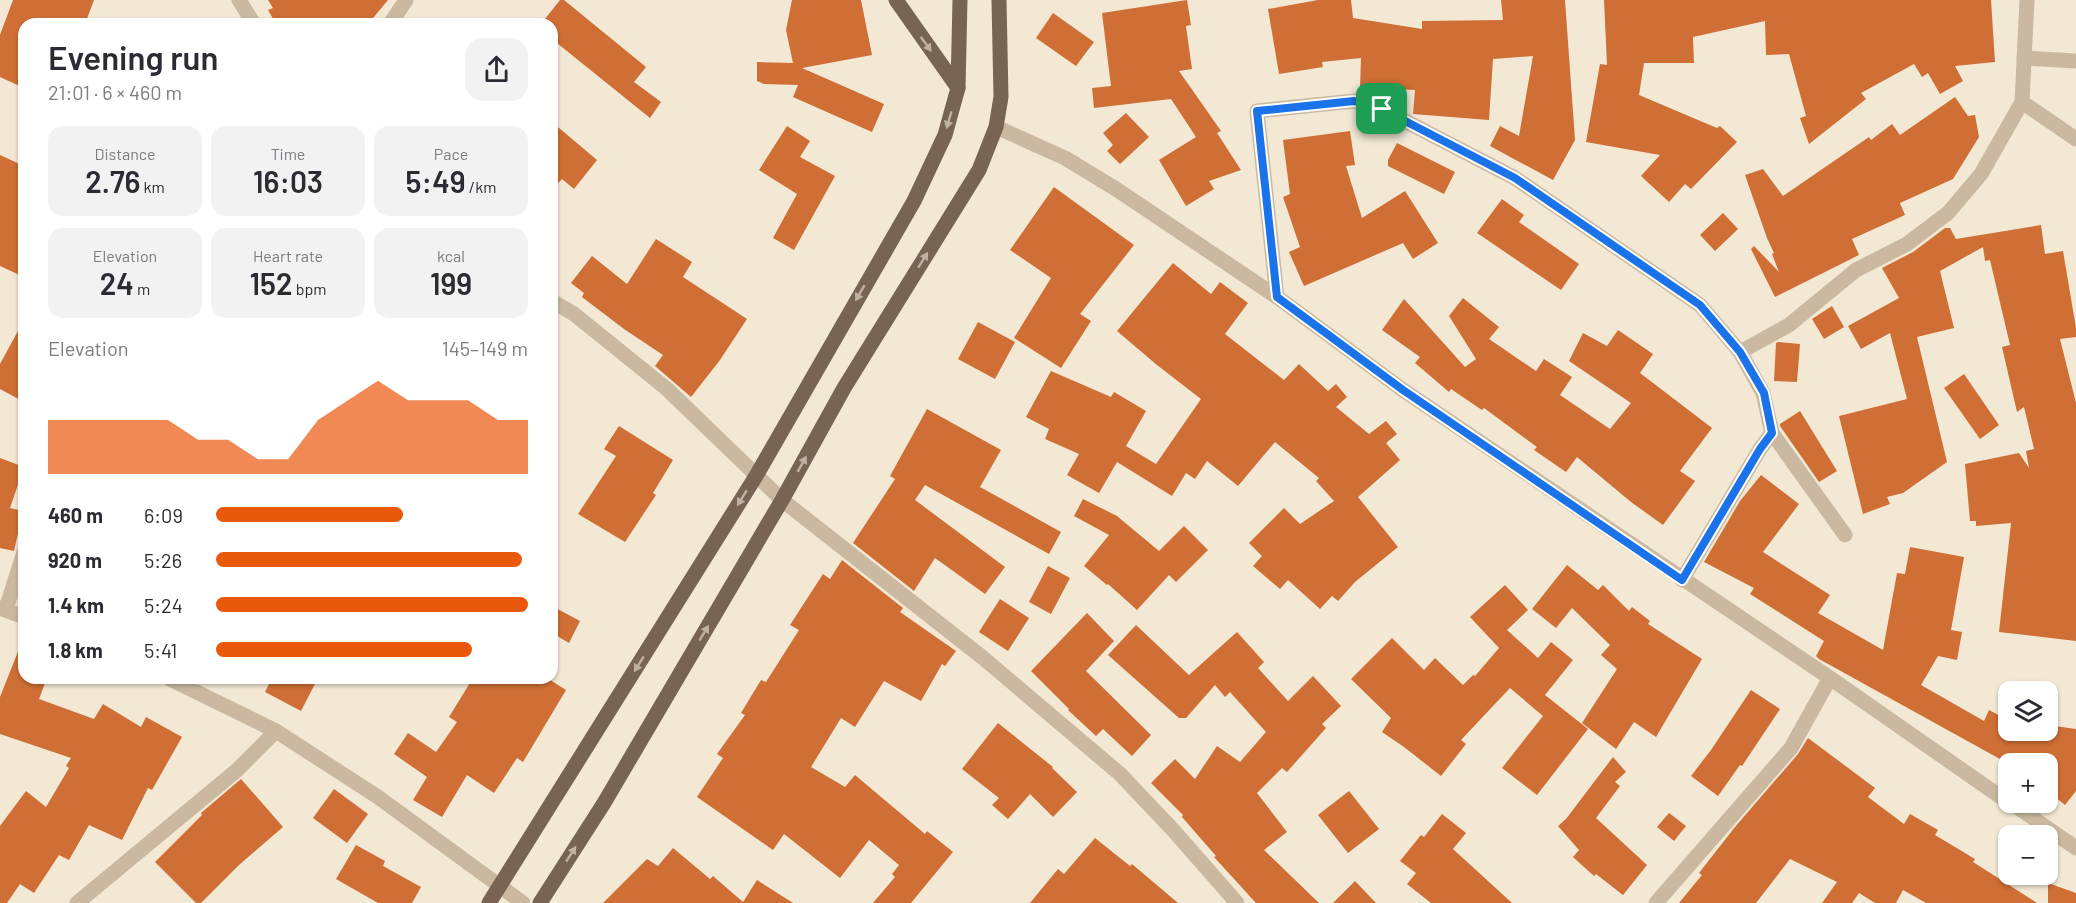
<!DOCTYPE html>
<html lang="en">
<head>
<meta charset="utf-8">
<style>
	:root { --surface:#fff; --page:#f2f2f3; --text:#2b2b33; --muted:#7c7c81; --accent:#ea580c }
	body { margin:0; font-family:Barlow,sans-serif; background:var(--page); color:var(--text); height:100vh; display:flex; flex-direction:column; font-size:22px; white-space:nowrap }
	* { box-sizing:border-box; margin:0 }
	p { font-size:20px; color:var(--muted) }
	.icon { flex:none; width:33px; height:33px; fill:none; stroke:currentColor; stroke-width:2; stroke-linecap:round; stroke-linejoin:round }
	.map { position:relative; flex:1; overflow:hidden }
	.sheet { position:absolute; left:18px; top:18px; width:540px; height:666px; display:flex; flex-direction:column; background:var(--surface); border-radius:18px; box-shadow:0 2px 4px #0004 }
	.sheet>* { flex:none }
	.buttons { position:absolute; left:1998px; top:681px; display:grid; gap:12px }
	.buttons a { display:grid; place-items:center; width:60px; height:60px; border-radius:12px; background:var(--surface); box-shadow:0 2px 4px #0004; font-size:30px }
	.pin { position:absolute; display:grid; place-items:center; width:51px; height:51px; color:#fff; margin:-26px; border-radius:12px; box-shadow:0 3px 9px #0006 }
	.round { display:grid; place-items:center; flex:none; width:63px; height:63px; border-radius:18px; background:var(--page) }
	.head { display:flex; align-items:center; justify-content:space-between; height:102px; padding:0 30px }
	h1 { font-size:33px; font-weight:600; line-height:45px }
	.stats { display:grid; grid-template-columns:repeat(3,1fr); gap:9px; height:102px; padding:6px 30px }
	.stats div { display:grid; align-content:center; border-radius:15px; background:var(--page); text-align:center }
	.stats b { font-size:30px; font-weight:600 }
	.stats small { font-size:16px; font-weight:400 }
	.stats p { font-size:16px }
	.chart { height:168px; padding:12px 30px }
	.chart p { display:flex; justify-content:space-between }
	.chart svg { width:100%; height:108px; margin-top:6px; fill:var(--accent); opacity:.7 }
	ul { padding:0 30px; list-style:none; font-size:20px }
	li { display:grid; grid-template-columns:96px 72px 1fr; align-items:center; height:45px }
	li i { height:15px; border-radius:8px; background:var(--accent) }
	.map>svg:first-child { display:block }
</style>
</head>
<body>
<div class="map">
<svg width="2076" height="903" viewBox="0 0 2076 903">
	<rect width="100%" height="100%" fill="#f2e8d4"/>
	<g fill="#cf6e35">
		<polygon points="13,0 94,0 85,24 24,24 24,88 0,77 0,35"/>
		<polygon points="268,0 388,0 368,24 276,24 268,10 273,8"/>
		<polygon points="560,0 564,0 646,67 634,82 661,102 650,118 552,39 552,24 541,24"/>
		<polygon points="792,0 861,0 872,55 802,68 884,104 872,132 793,97 798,85 764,84 757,81 757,62 793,63 786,30"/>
		<polygon points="1187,0 1191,25 1186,26 1192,69 1179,71 1221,131 1217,133 1241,170 1209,181 1214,189 1186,206 1159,160 1196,137 1171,99 1094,108 1092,88 1111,86 1102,13"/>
		<polygon points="1318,0 1351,0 1353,18 1422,29 1422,21 1503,20 1501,0 1565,0 1575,140 1553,180 1490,146 1500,126 1519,136 1533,56 1493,59 1489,120 1413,114 1415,90 1360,88 1361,58 1322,62 1323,67 1279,74 1268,9"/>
		<polygon points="1604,0 1991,0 1995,62 1955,66 1963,81 1940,94 1928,73 1922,77 1914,64 1861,93 1866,99 1809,144 1800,118 1806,116 1789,54 1766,55 1765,21 1693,37 1694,63 1644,63 1639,95 1717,128 1720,126 1737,142 1691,189 1685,184 1669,202 1641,176 1660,155 1586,142 1600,64 1607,65"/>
		<polygon points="1053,13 1094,42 1076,66 1036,38"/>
		<polygon points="1955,97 1968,116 1975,115 1979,137 1953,179 1900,203 1905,215 1852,239 1859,255 1775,297 1751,249 1754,246 1779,272 1772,254 1774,253 1767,238 1745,175 1763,169 1783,196 1869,137 1871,140 1892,124 1900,135"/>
		<polygon points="1126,113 1149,137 1120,164 1107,151 1113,145 1103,133"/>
		<polygon points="552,122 597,160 574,189 562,179 552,190"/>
		<polygon points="787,126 810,141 800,157 835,176 794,250 773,238 797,194 759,170"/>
		<polygon points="1350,131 1355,165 1346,166 1362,218 1405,191 1438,243 1413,259 1403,243 1304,286 1289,252 1300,247 1283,197 1290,194 1283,140"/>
		<polygon points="1397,143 1455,172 1444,194 1388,166 1388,160"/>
		<polygon points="0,155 24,166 24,277 0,266"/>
		<polygon points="1054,187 1134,245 1080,314 1091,321 1061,368 1014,338 1051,278 1010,250"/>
		<polygon points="1502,199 1524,215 1519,222 1579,264 1561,290 1477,233"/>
		<polygon points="1723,213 1738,229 1715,251 1700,235"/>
		<polygon points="2041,225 2045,254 2063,251 2076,328 2076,337 2060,339 2076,403 2076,641 1999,632 2011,523 1976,526 1976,521 1970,521 1965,464 2019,453 2029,468 2026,451 2034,449 2024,407 2017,412 2002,347 2010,345 1990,260 1985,261 1983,247 1940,271 1954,328 1917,337 1947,462 1903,493 1887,497 1890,504 1863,514 1839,416 1907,399 1890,333 1861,349 1848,326 1899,298 1882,268 1913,252 1945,228 1950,228 1956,239"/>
		<polygon points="656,239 692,262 683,277 747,319 720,360 691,397 655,366 663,355 624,329 582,297 584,293 571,283 592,256 627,284"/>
		<polygon points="1173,263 1211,294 1220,282 1248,303 1225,334 1284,380 1299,364 1328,391 1336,384 1347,397 1336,407 1369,434 1386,421 1397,434 1386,443 1400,460 1358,497 1398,547 1355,582 1338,601 1332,596 1320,609 1288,580 1280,589 1253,566 1262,556 1249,543 1284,508 1300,524 1334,501 1316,481 1319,478 1275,442 1238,486 1207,461 1195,479 1186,473 1172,496 1117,462 1099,493 1067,475 1079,454 1045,439 1049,429 1026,417 1051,371 1111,397 1114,392 1146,411 1126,446 1156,464 1201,399 1157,365 1117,331"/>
		<polygon points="1463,298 1499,327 1489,339 1536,371 1544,359 1572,377 1560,395 1610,429 1631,403 1569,361 1583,333 1607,346 1618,330 1653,354 1640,373 1712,428 1680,471 1695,481 1663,525 1631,502 1577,457 1566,472 1534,450 1537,447 1484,408 1482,410 1451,389 1449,392 1415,363 1420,357 1382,330 1404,299 1465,367 1476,359 1449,316"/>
		<polygon points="1832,306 1844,327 1824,339 1812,319"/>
		<polygon points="24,320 24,402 0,389 0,364"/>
		<polygon points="978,322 1015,342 995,379 958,359"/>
		<polygon points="1778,342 1800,344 1797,382 1774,381 1776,343"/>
		<polygon points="1964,374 1999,425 1980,439 1944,388"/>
		<polygon points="927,409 1001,450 980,487 1061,532 1049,554 925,485 915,500 1005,567 985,594 935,558 914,591 853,543 895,479 890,476"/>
		<polygon points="1800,411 1837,471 1819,482 1780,426 1780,424"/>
		<polygon points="619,426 673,460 653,493 656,495 625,542 578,514 616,456 604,449"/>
		<polygon points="0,458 24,467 10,508 23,511 14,551 0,548"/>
		<polygon points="1761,475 1799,504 1763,552 1830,595 1818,613 1883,650 1897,573 1905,574 1910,547 1964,557 1951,630 1962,632 1957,660 1938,656 1921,685 1984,721 1989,710 2008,720 2008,730 2048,730 2048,725 2076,729 2076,791 2065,805 2048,791 2048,764 2009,764 1819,659 1816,656 1824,641 1750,594 1754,588 1704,562 1740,501"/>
		<polygon points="1083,499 1117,516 1159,551 1184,526 1208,550 1176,582 1169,575 1137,610 1108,584 1107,585 1084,566 1109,535 1074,516"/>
		<polygon points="842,560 903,608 900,612 956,651 945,666 942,664 921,701 884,681 855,727 841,718 811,767 845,787 855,775 925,834 927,831 953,852 911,903 873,903 895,877 892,874 899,865 869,840 840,878 784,834 773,850 697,797 723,758 717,754 745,715 741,713 761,680 766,682 799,630 790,625 823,574 830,579"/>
		<polygon points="1567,565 1598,590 1603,585 1629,611 1632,607 1650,621 1648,624 1702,659 1656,737 1634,722 1616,749 1582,723 1617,669 1601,655 1610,645 1572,608 1556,628 1532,609"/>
		<polygon points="1048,566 1070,578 1051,614 1029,602"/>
		<polygon points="1505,585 1528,610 1507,630 1538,658 1551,642 1573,660 1545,695 1588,729 1537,795 1502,768 1543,716 1510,688 1461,740 1466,744 1441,776 1404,747 1382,732 1391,718 1351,679 1392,638 1424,670 1435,658 1463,685 1473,675 1475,676 1499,648 1470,617"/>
		<polygon points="1000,599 1029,618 1008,651 979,632"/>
		<polygon points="552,606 580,621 569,643 552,633"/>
		<polygon points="1087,613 1114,641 1086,671 1151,735 1132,756 1103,729 1096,736 1068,710 1069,709 1031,671"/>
		<polygon points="1136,625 1189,675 1237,632 1264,662 1258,668 1288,701 1313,676 1341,706 1322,724 1326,728 1287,772 1282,768 1257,793 1287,832 1264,850 1319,903 1256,903 1214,857 1216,856 1182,817 1183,815 1151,783 1175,759 1195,779 1217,746 1240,762 1266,732 1230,692 1225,697 1215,685 1186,718 1179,718 1108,655"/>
		<polygon points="23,639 24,678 47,678 39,699 94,719 103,704 141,727 146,717 182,737 152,790 148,788 122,840 89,825 69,860 59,855 34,893 20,884 7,903 0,903 0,826 26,791 46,807 69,768 66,766 71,758 0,734 0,697"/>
		<polygon points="272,678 318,678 301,711 265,692"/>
		<polygon points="473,678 547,678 566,690 523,762 517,758 494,793 467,775 442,817 413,800 427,777 394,754 408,733 436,752 457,722 449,717"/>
		<polygon points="1751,690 1780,709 1742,766 1740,765 1718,796 1691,776 1711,750"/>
		<polygon points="998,723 1053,767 1052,768 1077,792 1053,817 1030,794 1008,819 992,805 999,798 962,769"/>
		<polygon points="1808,738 1875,788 1868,797 1904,824 1910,814 1938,830 1935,835 1975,859 1973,862 2037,903 1926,903 1903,890 1896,903 1875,903 1859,893 1852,903 1822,903 1837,882 1790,859 1756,903 1679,903 1702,875 1699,873 1735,827 1798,754"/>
		<polygon points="1613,757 1626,772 1615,782 1620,786 1596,818 1647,865 1623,895 1596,874 1594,876 1573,857 1579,850 1558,826 1566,819"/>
		<polygon points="241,779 283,827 239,865 201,903 196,903 155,862 202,815 201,813"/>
		<polygon points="334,789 368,814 347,843 313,818"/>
		<polygon points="1349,791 1379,829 1348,853 1318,815"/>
		<polygon points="1669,813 1686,826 1674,841 1657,827"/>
		<polygon points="1442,814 1466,833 1453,849 1512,903 1431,903 1407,884 1416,873 1400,861 1421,835 1424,837"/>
		<polygon points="1095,838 1130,866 1132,864 1178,903 1030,903 1058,869 1064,874"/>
		<polygon points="356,845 385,861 383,866 421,887 412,903 378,903 336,879"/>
		<polygon points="673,848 710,879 713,876 743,902 757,880 793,903 603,903 647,859 658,866"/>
		<polygon points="1355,881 1376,903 1333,903"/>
		<polygon points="2048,883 2076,893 2076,903 2048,903"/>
	</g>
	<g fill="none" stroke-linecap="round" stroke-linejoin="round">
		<g stroke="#cab9a0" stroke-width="15">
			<polyline points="239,0 254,24"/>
			<polyline points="390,24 406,0"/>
			<polyline points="2024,58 2076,61"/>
			<polyline points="2022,102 2076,139"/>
			<polyline points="996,127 1065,158 1116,189 1277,297 1403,390 1830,678 2008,802"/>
			<polyline points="1277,297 1257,111 1354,101 1382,109 1515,178 1700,305 1740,352 1763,393 1772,433 1760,449 1682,580"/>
			<polyline points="552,301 574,314 667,389 782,500 982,657 1120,774 1174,831 1237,903"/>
			<polyline points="1740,352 1789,325 1856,270 1907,244 1948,213 1981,174 2022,102 2027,0"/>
			<polyline points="1772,433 1845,535"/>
			<polyline points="0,608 24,617"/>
			<polyline points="6,609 24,552"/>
			<polyline points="168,678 276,731 378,797 523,903"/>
			<polyline points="2010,802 2076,848"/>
			<polyline points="77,903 236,771 276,731"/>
			<polyline points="1656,903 1791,748 1830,678"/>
		</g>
		<g stroke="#776453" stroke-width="15">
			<polyline points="896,0 958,88"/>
			<polyline points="489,903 756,476 914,201 945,135 958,88 960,0"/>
			<polyline points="540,903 604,803 782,500 844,388 979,170 996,127 1001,97 999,0"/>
		</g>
	</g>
	<defs><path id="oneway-solid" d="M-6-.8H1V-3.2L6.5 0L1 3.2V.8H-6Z" transform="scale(1.5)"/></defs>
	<g fill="#bfb2a1">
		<use href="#oneway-solid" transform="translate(926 44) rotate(54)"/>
		<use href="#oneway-solid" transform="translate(949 120) rotate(106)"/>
		<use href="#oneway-solid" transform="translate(923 260) rotate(-58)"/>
		<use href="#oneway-solid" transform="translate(860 293) rotate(120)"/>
		<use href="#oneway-solid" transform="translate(802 464) rotate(-61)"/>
		<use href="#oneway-solid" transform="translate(742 498) rotate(122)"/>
		<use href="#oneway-solid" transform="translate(704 633) rotate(-59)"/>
		<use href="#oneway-solid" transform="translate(639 664) rotate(122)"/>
		<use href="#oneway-solid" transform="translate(571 854) rotate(-57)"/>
	</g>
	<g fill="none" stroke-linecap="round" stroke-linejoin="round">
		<g stroke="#fff" stroke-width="12">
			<polygon id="route" points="1354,101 1382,109 1515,178 1700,305 1740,352 1764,393 1772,433 1760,449 1682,580 1403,390 1277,297 1257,111"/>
		</g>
		<use href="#route" stroke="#1a73e8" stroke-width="8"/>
	</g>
</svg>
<div class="buttons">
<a><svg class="icon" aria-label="layers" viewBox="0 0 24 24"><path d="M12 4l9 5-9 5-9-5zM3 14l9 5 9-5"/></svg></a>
<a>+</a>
<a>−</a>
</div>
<div class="pin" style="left:1382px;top:109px;background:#1e9e55"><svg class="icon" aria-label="arrive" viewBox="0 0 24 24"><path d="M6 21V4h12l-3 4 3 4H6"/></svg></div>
<section class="sheet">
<div class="head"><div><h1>Evening run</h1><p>21:01 · 6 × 460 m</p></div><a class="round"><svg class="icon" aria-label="share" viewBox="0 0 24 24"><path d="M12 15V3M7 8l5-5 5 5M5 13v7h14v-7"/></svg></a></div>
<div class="stats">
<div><p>Distance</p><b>2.76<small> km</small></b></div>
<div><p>Time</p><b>16:03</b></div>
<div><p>Pace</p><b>5:49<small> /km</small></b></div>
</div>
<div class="stats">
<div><p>Elevation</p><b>24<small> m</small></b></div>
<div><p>Heart rate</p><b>152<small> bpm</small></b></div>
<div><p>kcal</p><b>199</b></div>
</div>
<div class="chart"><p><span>Elevation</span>145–149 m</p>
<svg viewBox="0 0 160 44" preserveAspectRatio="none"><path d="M0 44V22L10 22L20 22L30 22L40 22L50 30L60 30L70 38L80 38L90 22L100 14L110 6L120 14L130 14L140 14L150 22L160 22V44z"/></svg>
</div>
<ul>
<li><b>460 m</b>6:09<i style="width:60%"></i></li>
<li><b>920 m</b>5:26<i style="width:98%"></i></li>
<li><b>1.4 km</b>5:24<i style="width:100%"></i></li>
<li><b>1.8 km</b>5:41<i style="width:82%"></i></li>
</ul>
</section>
</div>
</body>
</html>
